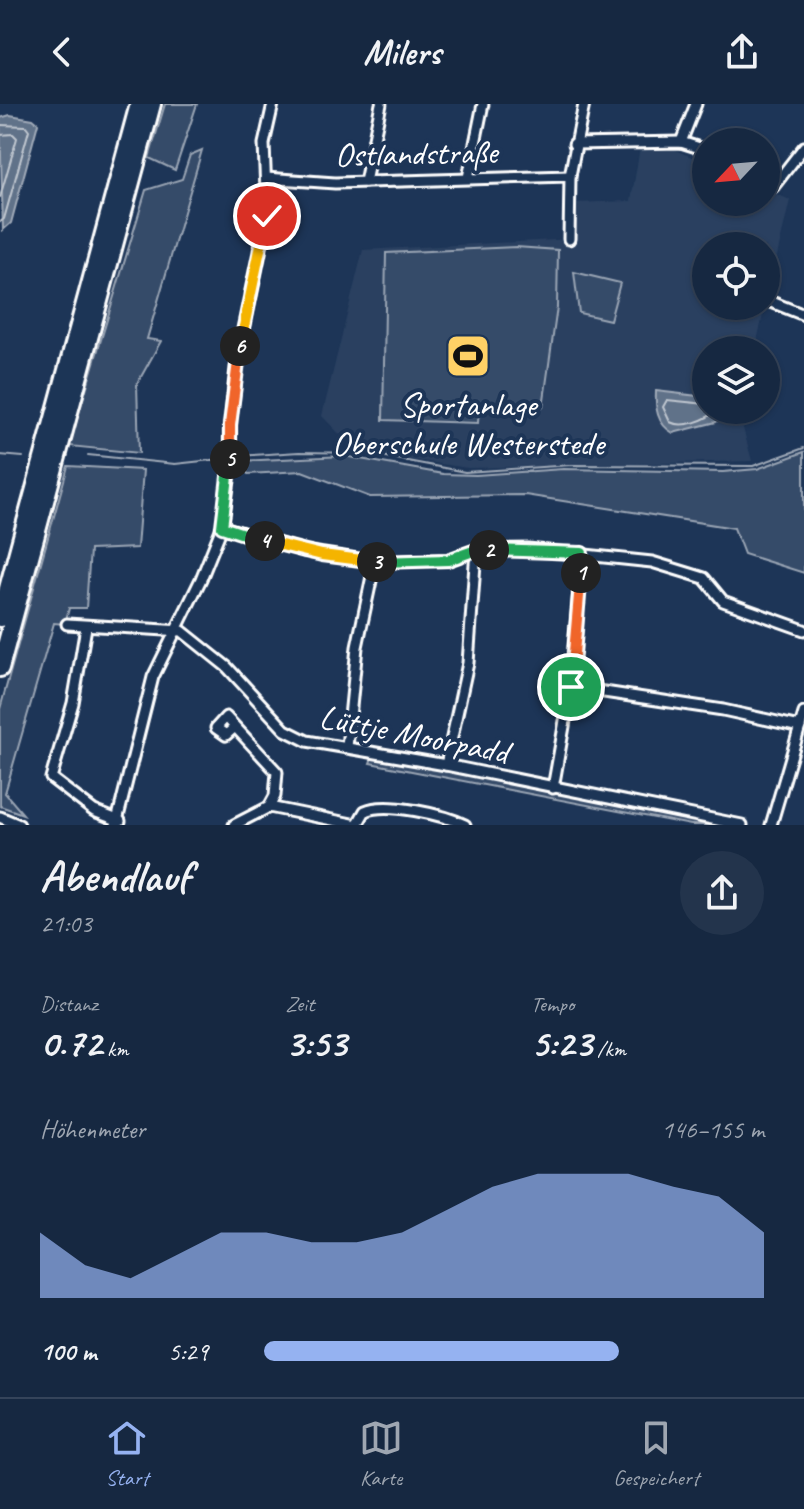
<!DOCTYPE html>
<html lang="de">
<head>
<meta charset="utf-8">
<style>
	:root { --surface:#162841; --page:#23344c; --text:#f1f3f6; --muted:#9ea6b1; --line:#35445a; --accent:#95b2f1 }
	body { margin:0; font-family:Caveat,sans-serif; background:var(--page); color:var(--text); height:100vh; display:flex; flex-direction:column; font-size:30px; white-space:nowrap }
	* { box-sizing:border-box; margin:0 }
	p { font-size:26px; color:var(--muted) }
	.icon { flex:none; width:44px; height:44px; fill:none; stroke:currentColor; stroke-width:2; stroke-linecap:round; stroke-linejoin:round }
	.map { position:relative; height:721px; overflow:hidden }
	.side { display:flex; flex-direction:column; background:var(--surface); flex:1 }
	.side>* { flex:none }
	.needle { width:52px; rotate:244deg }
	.buttons { position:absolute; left:692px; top:24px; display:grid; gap:16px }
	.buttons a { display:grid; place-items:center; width:88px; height:88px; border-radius:50%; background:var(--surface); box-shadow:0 2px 6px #0004,0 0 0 2px var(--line); font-size:40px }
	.pin { position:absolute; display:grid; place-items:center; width:68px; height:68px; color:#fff; margin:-34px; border:4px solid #fff; border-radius:50%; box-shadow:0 2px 8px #0007 }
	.km { position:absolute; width:40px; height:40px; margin:-20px; border-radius:50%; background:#222; color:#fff; font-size:22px; line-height:40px; text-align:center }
	.round { display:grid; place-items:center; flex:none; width:84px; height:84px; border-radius:42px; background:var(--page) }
	.summary { display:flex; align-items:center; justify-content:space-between; height:136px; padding:0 40px }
	h1 { font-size:44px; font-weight:800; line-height:60px }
	.figures { display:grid; grid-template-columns:repeat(3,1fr); gap:12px; height:136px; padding:8px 40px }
	.figures div { display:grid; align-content:center }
	.figures b { font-size:40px; font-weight:800 }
	.figures small { font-size:22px; font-weight:400 }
	.figures p { font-size:22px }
	.chart { height:224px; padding:16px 40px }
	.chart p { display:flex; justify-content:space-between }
	.chart svg { width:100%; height:144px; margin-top:8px; fill:var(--accent); opacity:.7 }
	ul { padding:0 40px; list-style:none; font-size:26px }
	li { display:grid; grid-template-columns:128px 96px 1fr; align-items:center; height:60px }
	li i { height:20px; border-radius:10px; background:var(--accent) }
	header { display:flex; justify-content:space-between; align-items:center; height:104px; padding:0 40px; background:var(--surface); font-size:36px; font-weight:800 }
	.dock { display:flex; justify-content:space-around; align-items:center; height:112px; border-top:2px solid var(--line); background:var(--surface); font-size:22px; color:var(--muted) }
	.dock a { display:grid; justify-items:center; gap:4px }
	.dock .active { color:var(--accent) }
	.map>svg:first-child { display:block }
</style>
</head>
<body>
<header><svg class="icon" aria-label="back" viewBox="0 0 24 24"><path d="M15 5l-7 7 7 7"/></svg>Milers<svg class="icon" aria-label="share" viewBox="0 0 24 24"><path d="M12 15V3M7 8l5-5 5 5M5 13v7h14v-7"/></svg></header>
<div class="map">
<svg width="804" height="721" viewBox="0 0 804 721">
	<rect width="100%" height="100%" fill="#1d3557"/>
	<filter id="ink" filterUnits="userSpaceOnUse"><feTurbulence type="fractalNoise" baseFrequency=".0125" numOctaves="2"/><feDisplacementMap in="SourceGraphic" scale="16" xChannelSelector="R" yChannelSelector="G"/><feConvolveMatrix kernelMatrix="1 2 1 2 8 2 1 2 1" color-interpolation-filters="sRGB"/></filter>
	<g filter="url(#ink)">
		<polygon fill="#2a4161" points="640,43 670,44 706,59 706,98 766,98 766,86 790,96 766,199 766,142 706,142 706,202 765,202 757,237 747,246 706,246 706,306 738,306 752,357 468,364 356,347 322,312 363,146 574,135 574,99 631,97"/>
		<g fill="#364b69" stroke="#9aa5b4" stroke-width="2">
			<polygon points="165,0 197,0 175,66 149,54"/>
			<polygon points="202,46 147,235 161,237 137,280 139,349 69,342 146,86 182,75 190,51"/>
			<polygon points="516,143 558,146 557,203 543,303 479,299 478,319 383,316 386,149"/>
			<polygon points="574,168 620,179 610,216 579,209"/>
			<polygon points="804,348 804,469 744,450 734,424 525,391 370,393 302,367 248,370 239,357 344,352 443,370 476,371 563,365 723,368 757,365"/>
			<polygon points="68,362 143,366 137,444 90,446 86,504 69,504 65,520 54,519 5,689 23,710 0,702 0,605"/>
			<polygon points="373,651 720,721 691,721 370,659"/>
		</g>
		<g fill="#617289" stroke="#a0aab8" stroke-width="2">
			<polygon points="10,11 33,15 38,19 11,119 3,126 0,14"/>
			<path d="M 656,287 L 706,293 L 706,306 L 727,307 L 716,318 L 673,329 C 657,320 655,304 656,287 Z"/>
		</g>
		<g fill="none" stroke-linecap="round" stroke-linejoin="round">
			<g stroke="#c0c7d0" stroke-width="2">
				<polyline points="0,21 26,22 29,26 4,115 0,118"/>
				<polyline points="0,31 13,30 17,34 0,93"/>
				<path d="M 706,300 L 667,296 L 663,303 L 670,318 C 683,325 707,316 717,306"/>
			</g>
			<g stroke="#a0aab8" stroke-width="2">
				<polyline points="0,351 23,353"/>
				<polyline points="88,351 175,360 221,355"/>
				<polyline points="238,352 299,348 366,349 465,368 572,361 753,362 804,344"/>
			</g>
			<g stroke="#fff" stroke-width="15">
				<g id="street">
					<polyline points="681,38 696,0"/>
					<polyline points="574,40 681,38 706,46"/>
					<polyline points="266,74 335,79 570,72"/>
					<polyline points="468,74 483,0"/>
					<polyline points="365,78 381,0"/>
					<polyline points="766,79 773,83 804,43"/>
					<polyline points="569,135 570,72 584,0"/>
					<polyline points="769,197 804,211"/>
					<polyline points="222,423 304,447 375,458 448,456 476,446 528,445 652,458 704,474 723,497 804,526"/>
					<polyline points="67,520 182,527 227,563 285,626 307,637 446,661 742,721"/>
					<polyline points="86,523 73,599 51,674 94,707 120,717"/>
					<polyline points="571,583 723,606 800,623"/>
					<polyline points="235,623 226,631 216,624 226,613 277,668 275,692 269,703"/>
					<polyline points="347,643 357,543 375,458"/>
					<polyline points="446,661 468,559 476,446"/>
					<polyline points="553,684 571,583 582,449"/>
					<polyline points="0,713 19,721"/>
					<polyline points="116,721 153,573 201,475 222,423 230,370 230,321 236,264 267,112 264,40 273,0"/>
					<path d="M 234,721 L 269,703 L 357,721 L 365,707 C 386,697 444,711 465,721"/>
					<polyline points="771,721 804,609"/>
				</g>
			</g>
			<g stroke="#fff" stroke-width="22">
				<g id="highway">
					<polyline points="0,514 139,0"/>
					<polyline points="0,564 152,0"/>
				</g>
			</g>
			<use href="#street" stroke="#1d3557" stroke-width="9"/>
			<use href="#highway" stroke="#1d3557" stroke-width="16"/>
		</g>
	</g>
	<g fill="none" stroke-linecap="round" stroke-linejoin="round" filter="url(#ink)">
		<g stroke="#fff" stroke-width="16">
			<polyline id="split-1" points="571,583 581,469"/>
		</g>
		<g stroke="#fff" stroke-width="16">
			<polyline id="split-2" points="489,446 582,449 581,469"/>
		</g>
		<g stroke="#fff" stroke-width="16">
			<polyline id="split-3" points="377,458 448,456 476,446 489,446"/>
		</g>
		<g stroke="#fff" stroke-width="16">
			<polyline id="split-4" points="265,437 322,451 377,458"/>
		</g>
		<g stroke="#fff" stroke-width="16">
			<polyline id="split-5" points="230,355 222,423 265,437"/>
		</g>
		<g stroke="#fff" stroke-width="16">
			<polyline id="split-6" points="230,355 230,321 240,242"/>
		</g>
		<g stroke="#fff" stroke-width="16">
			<polyline id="split-7" points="240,242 267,112"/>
		</g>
		<use href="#split-1" stroke="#f0652b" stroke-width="10"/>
		<use href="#split-2" stroke="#22a559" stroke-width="10"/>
		<use href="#split-3" stroke="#22a559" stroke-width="10"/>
		<use href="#split-4" stroke="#f5b400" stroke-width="10"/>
		<use href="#split-5" stroke="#22a559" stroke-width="10"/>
		<use href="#split-6" stroke="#f0652b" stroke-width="10"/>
		<use href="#split-7" stroke="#f5b400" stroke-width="10"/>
	</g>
	<defs>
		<g id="stadium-square" transform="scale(2.3)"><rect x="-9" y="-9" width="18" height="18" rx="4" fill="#ffd166" stroke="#1d3557"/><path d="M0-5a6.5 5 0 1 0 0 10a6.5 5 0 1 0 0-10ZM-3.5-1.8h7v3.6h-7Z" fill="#111"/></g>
	</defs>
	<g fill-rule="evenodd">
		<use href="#stadium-square" x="468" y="252"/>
	</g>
	<g text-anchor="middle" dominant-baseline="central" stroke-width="8" stroke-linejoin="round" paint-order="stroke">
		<g font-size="34" fill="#fff" stroke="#1d3557">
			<text transform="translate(416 49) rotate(-1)">Ostlandstraße</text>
			<text transform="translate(414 630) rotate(11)">Lüttje Moorpadd</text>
		</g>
		<g font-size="34" fill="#fff" stroke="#1d3557">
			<text x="468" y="300">Sportanlage<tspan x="468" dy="39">Oberschule Westerstede</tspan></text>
		</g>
	</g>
</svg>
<div class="buttons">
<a><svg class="needle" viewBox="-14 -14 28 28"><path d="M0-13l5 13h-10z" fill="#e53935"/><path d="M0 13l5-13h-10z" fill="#9ea6b1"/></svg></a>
<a><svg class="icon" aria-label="locate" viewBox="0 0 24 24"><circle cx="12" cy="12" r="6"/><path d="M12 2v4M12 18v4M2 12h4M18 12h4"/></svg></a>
<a><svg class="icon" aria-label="layers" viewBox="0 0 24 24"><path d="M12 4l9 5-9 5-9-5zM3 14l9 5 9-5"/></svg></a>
</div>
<div class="pin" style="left:571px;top:583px;background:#1e9e55"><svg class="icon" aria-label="arrive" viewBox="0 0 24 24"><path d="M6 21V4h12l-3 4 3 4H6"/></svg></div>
<div class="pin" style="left:267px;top:112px;background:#d93025"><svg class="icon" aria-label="check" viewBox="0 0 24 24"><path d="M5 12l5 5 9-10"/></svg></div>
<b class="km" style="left:581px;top:469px">1</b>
<b class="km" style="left:489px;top:446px">2</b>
<b class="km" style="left:377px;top:458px">3</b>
<b class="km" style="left:265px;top:437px">4</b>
<b class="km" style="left:230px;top:355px">5</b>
<b class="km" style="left:240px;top:242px">6</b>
</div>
<section class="side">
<div class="summary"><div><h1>Abendlauf</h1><p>21:03</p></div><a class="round"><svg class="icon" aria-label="share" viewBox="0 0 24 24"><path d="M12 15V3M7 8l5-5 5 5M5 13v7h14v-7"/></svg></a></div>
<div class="figures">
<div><p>Distanz</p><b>0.72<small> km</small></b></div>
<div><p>Zeit</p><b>3:53</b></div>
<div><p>Tempo</p><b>5:23<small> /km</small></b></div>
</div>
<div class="chart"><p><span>Höhenmeter</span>146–155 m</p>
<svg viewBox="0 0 160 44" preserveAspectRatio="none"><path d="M0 44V24L10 34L20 38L30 31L40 24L50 24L60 27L70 27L80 24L90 17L100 10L110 6L120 6L130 6L140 10L150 13L160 24V44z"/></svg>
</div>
<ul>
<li><b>100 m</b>5:29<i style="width:71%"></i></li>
</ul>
</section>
<nav class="dock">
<a class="active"><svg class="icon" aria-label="home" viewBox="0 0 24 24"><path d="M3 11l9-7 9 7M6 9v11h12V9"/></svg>Start</a>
<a><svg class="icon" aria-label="map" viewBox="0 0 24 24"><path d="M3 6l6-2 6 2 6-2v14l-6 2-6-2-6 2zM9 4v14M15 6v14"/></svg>Karte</a>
<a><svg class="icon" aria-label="saved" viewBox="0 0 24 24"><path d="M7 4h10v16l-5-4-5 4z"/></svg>Gespeichert</a>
</nav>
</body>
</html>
